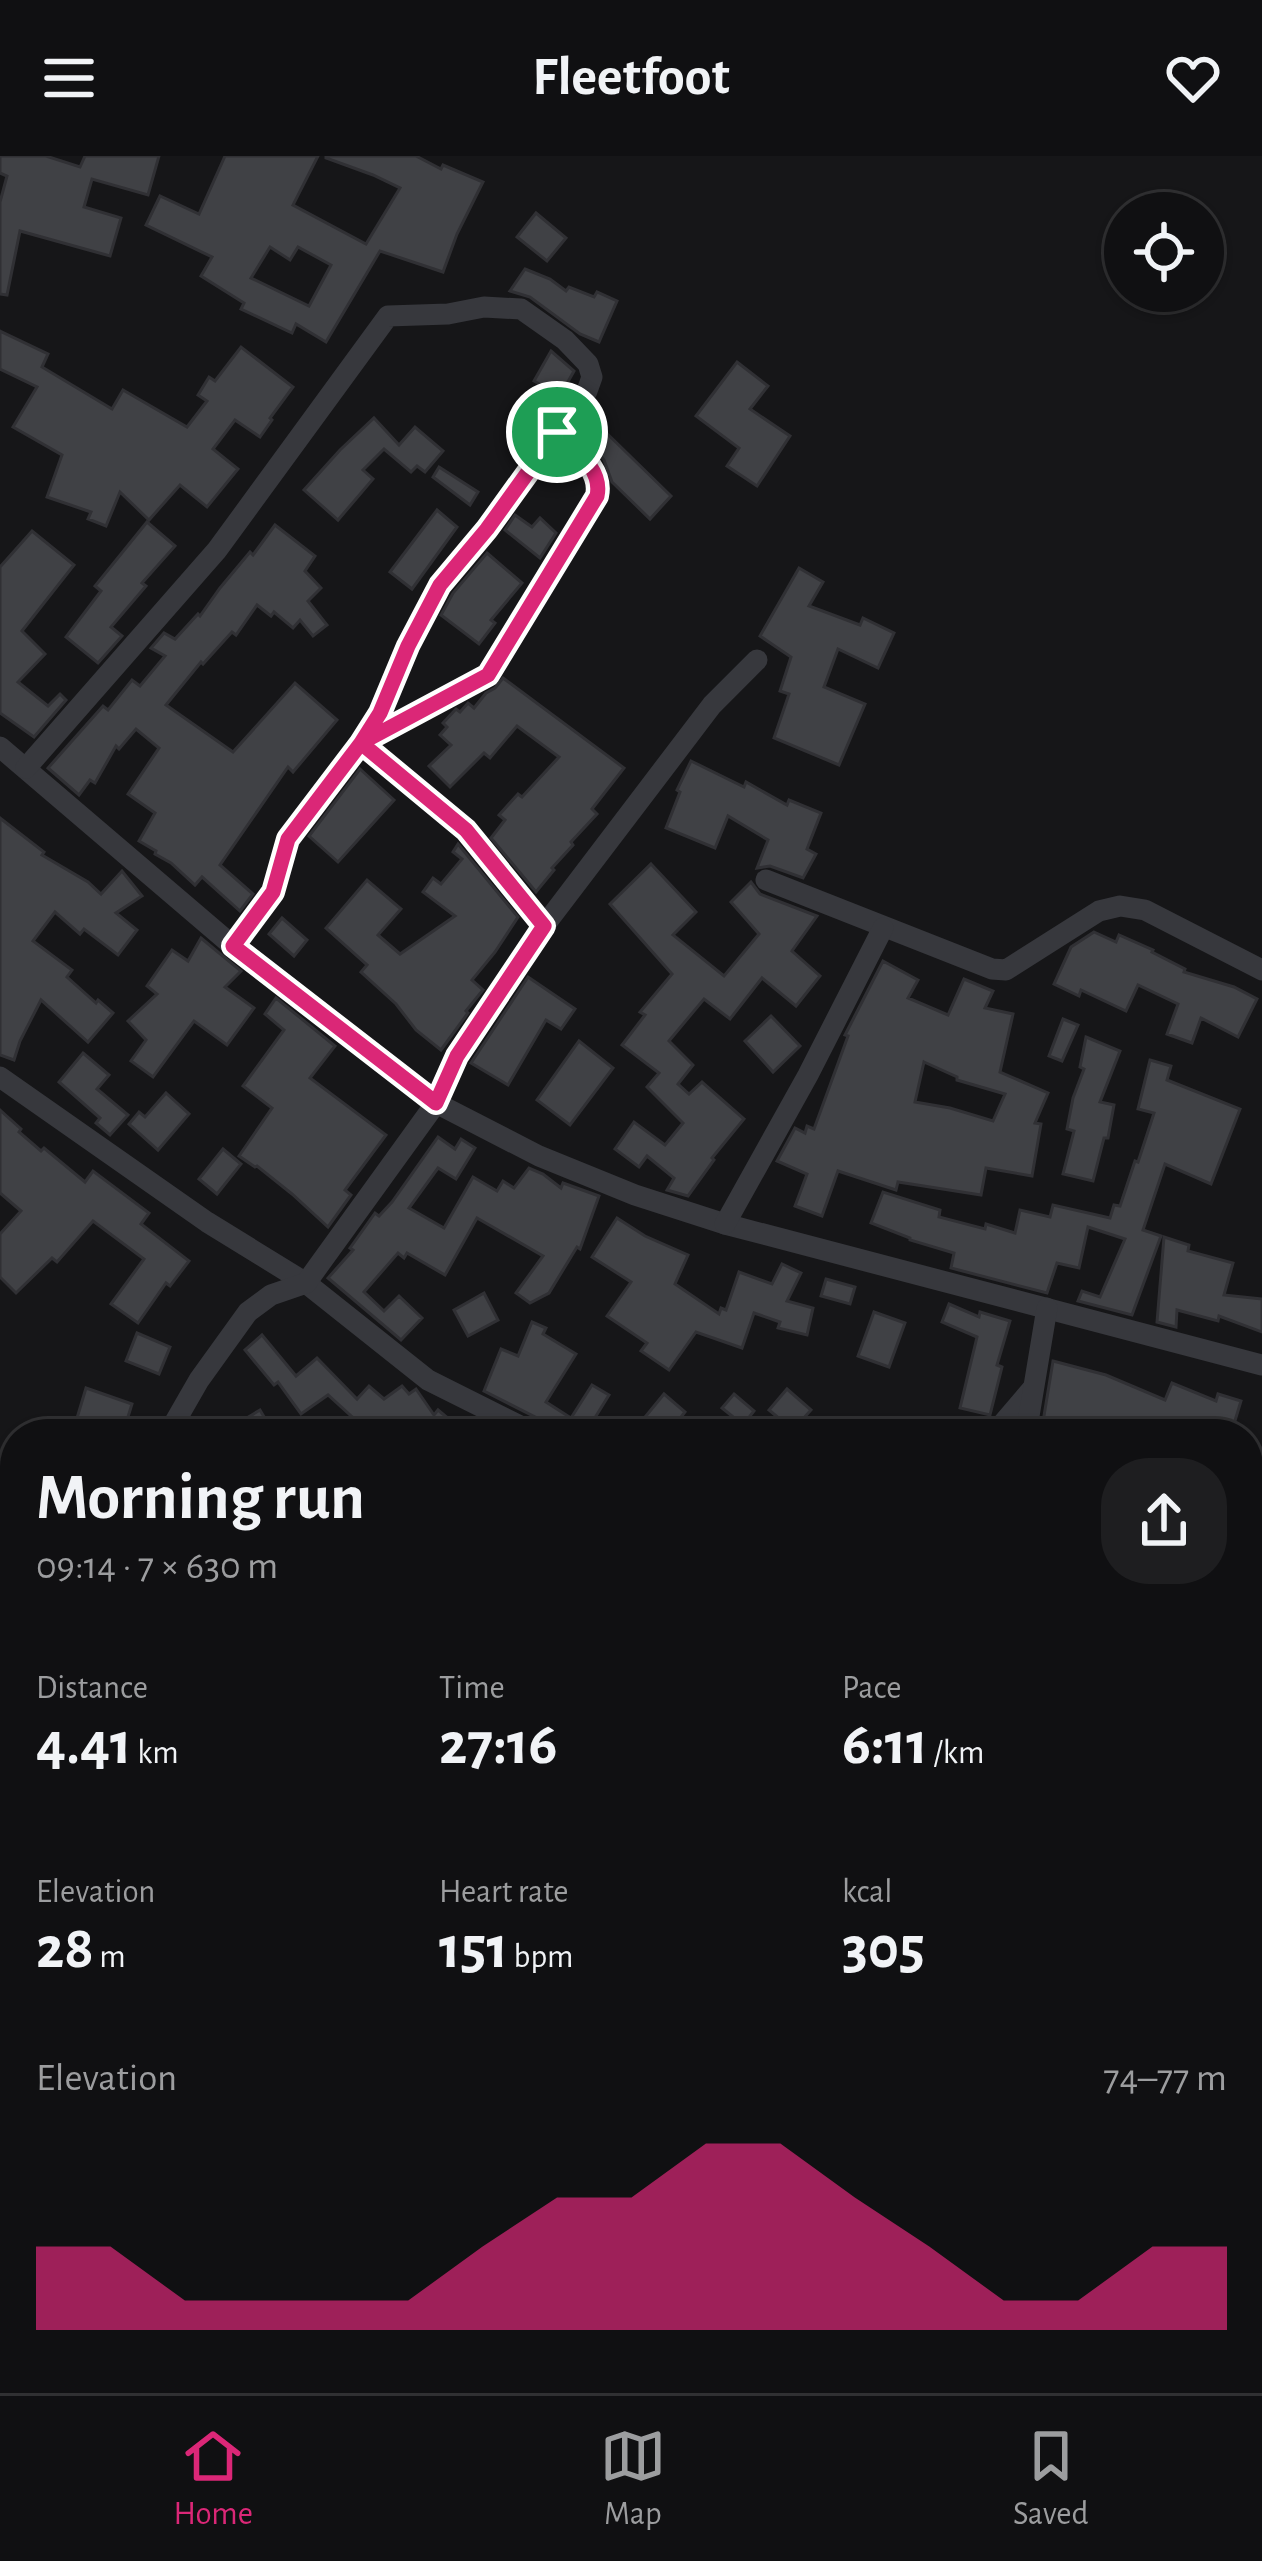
<!DOCTYPE html>
<html lang="en">
<head>
<meta charset="utf-8">
<style>
	:root { --surface:#101012; --page:#1e1e20; --text:#f1f3f6; --muted:#9c9d9f; --line:#303032; --accent:#db2777 }
	body { margin:0; font-family:"Alegreya Sans",sans-serif; background:var(--page); color:var(--text); height:100vh; display:flex; flex-direction:column; font-size:45px; white-space:nowrap }
	* { box-sizing:border-box; margin:0 }
	p { font-size:39px; color:var(--muted) }
	.icon { flex:none; width:66px; height:66px; fill:none; stroke:currentColor; stroke-width:2; stroke-linecap:round; stroke-linejoin:round }
	.map { position:relative; flex:1; overflow:hidden }
	.sheet { position:absolute; left:0px; top:1263px; width:1263px; height:975px; display:flex; flex-direction:column; background:var(--surface); border-radius:48px 48px 0 0; box-shadow:0 3px 9px #0004,0 0 0 3px var(--line) }
	.sheet>* { flex:none }
	.tools { position:absolute; left:1104px; top:36px; display:grid; gap:24px }
	.tools a { display:grid; place-items:center; width:120px; height:120px; border-radius:50%; background:var(--surface); box-shadow:0 3px 9px #0004,0 0 0 3px var(--line); font-size:60px }
	.pin { position:absolute; display:grid; place-items:center; width:102px; height:102px; color:#fff; margin:-51px; border:6px solid #fff; border-radius:50%; box-shadow:0 3px 12px #0007 }
	.round { display:grid; place-items:center; flex:none; width:126px; height:126px; border-radius:48px; background:var(--page) }
	.headline { display:flex; align-items:center; justify-content:space-between; height:204px; padding:0 36px }
	h1 { font-size:66px; font-weight:700; line-height:90px }
	.metrics { display:grid; grid-template-columns:repeat(3,1fr); gap:18px; height:204px; padding:12px 36px }
	.metrics div { display:grid; align-content:center }
	.metrics b { font-size:60px; font-weight:700 }
	.metrics small { font-size:33px; font-weight:400 }
	.metrics p { font-size:33px }
	.chart { height:336px; padding:24px 36px }
	.chart p { display:flex; justify-content:space-between }
	.chart svg { width:100%; height:216px; margin-top:12px; fill:var(--accent); opacity:.7 }
	header { display:flex; justify-content:space-between; align-items:center; height:156px; padding:0 36px; background:var(--surface); font-size:54px; font-weight:700 }
	.menu { display:flex; justify-content:space-around; align-items:center; height:168px; border-top:3px solid var(--line); background:var(--surface); font-size:33px; color:var(--muted) }
	.menu a { display:grid; justify-items:center; gap:6px }
	.menu .on { color:var(--accent) }
	.map>svg:first-child { display:block }
</style>
</head>
<body>
<header><svg class="icon" aria-label="menu" viewBox="0 0 24 24"><path d="M4 6h16M4 12h16M4 18h16"/></svg>Fleetfoot<svg class="icon" aria-label="heart" viewBox="0 0 24 24"><path d="M12 20l-8-8c-3-5 5-10 8-4 3-6 11-1 8 4z"/></svg></header>
<div class="map">
<svg width="1262" height="2237" viewBox="0 0 1262 2237">
	<rect width="100%" height="100%" fill="#161618"/>
	<g fill="#404145" stroke="#303034" stroke-width="3" fill-rule="evenodd">
		<polygon points="0,0 46,0 80,11 85,0 159,0 148,39 92,23 84,51 121,62 110,100 20,75 7,139 0,138 0,46 7,20 0,17"/>
		<path d="M 225,0 L 318,0 L 293,49 L 366,88 L 400,32 L 373,19 L 326,2 L 326,0 L 416,0 L 441,13 L 443,9 L 483,26 L 457,78 L 443,116 L 380,95 L 326,186 L 296,168 L 292,177 L 241,153 L 244,147 L 201,120 L 212,101 L 146,69 L 160,40 L 199,58 ZM 270,91 L 290,104 L 298,91 L 331,109 L 309,150 L 251,122 Z"/>
		<polygon points="536,57 566,82 547,105 517,81"/>
		<polygon points="525,113 550,123 566,135 569,131 594,141 597,136 617,145 599,186 580,178 530,141 510,135"/>
		<polygon points="0,175 48,198 42,211 112,253 123,234 187,271 207,245 198,239 209,221 215,225 241,191 293,231 270,262 272,264 260,281 235,264 213,293 238,313 207,351 180,329 149,364 120,336 106,370 88,363 91,356 47,341 62,299 13,271 37,231 0,213"/>
		<polygon points="551,195 574,215 560,240 534,225"/>
		<polygon points="737,206 768,230 750,253 790,280 757,330 727,310 739,292 696,260"/>
		<polygon points="588,259 671,340 650,363 612,326 604,304 577,274"/>
		<polygon points="374,262 399,289 415,271 443,295 425,316 417,310 411,316 384,293 363,314 373,323 338,364 304,334 340,294"/>
		<polygon points="439,311 478,336 470,349 433,321"/>
		<polygon points="437,354 457,371 412,433 390,416"/>
		<polygon points="515,359 532,371 540,362 556,377 540,402 505,374"/>
		<polygon points="147,366 175,390 142,427 146,430 111,471 122,480 98,507 66,481 101,435 95,430"/>
		<polygon points="275,369 315,400 305,415 321,432 308,445 327,469 313,480 300,464 293,472 274,456 271,460 257,449 236,479 232,476 203,508 201,506 166,549 233,596 295,527 337,564 293,616 288,611 220,709 253,738 240,755 202,721 195,729 171,707 155,698 156,695 139,685 155,657 128,638 159,592 136,573 119,593 116,590 95,627 90,624 79,639 48,612 103,550 108,554 132,524 140,530 165,500 151,492 164,477 175,483 198,458 200,460 220,432 250,396 253,399"/>
		<polygon points="32,375 74,409 22,475 45,498 18,526 48,550 60,538 66,544 34,581 0,557 0,411"/>
		<polygon points="487,397 522,427 491,464 495,467 479,488 441,459 453,437"/>
		<polygon points="799,412 823,426 809,450 860,469 863,462 894,477 878,512 838,493 824,531 865,548 839,609 774,582 789,538 780,535 791,501 760,480"/>
		<polygon points="503,522 624,612 592,653 597,658 571,686 573,689 552,712 554,714 536,736 491,682 505,664 499,659 518,638 522,641 559,601 517,570 490,602 484,597 450,631 429,610 451,589 440,579 447,571 443,567 456,553 460,556 468,547 474,552 486,537 495,532"/>
		<polygon points="691,605 744,631 746,626 787,649 789,644 821,657 807,693 816,698 803,722 770,710 757,712 768,684 728,660 715,692 666,672 680,636 677,634"/>
		<polygon points="360,613 394,644 338,706 309,680"/>
		<polygon points="0,662 44,696 42,699 88,726 101,738 122,715 142,740 116,757 137,774 118,799 84,773 80,778 55,756 33,785 72,814 67,821 96,847 98,844 113,857 88,886 41,844 20,885 14,904 0,899"/>
		<polygon points="458,688 518,761 495,796 472,824 483,834 466,855 468,857 441,894 416,874 396,848 361,816 367,809 326,772 367,724 401,753 378,779 400,798 455,760 423,736 433,722 441,728 462,703 453,696"/>
		<polygon points="651,708 696,756 673,779 724,820 759,778 731,746 751,726 760,738 817,760 792,795 820,820 796,850 762,822 730,863 704,843 669,885 693,909 678,928 689,938 702,926 744,963 712,1002 714,1004 688,1040 667,1034 674,1022 647,1000 639,1011 615,993 634,966 665,989 683,967 647,931 659,917 622,889 645,859 640,856 672,818 610,748"/>
		<polygon points="282,762 307,784 294,800 269,778"/>
		<polygon points="1094,776 1116,786 1119,779 1153,794 1152,796 1185,813 1184,816 1234,831 1257,843 1238,881 1201,862 1192,887 1167,878 1178,848 1138,829 1126,855 1081,834 1079,840 1054,828 1071,791"/>
		<polygon points="201,782 241,815 225,831 254,852 227,889 194,865 153,921 131,905 146,884 128,865 157,838 147,830 172,794 188,805"/>
		<path d="M 883,805 L 918,824 L 908,842 L 948,859 L 964,823 L 993,835 L 985,852 L 1013,858 L 1000,916 L 1048,937 L 1035,967 L 1041,968 L 1032,1020 L 986,1012 L 981,1039 L 898,1026 L 896,1034 L 838,1015 L 822,1060 L 795,1050 L 807,1018 L 777,1005 L 795,972 L 805,977 L 807,970 L 814,973 L 848,880 L 845,879 ZM 924,906 L 957,921 L 957,924 L 1005,938 L 993,965 L 950,952 L 915,946 Z"/>
		<polygon points="528,821 575,853 561,873 546,864 508,929 471,907"/>
		<polygon points="276,842 335,890 310,922 386,979 345,1034 351,1039 328,1071 292,1038 257,1010 255,1011 239,1000 272,952 243,930 284,874 265,858"/>
		<polygon points="771,860 800,890 773,916 745,885"/>
		<polygon points="1063,863 1078,869 1062,905 1049,900"/>
		<polygon points="1086,881 1120,895 1100,946 1114,949 1108,982 1104,982 1093,1025 1063,1018 1074,975 1067,973 1073,942 1084,913 1080,911"/>
		<polygon points="579,885 613,912 570,969 537,944"/>
		<polygon points="83,897 109,919 97,933 128,959 110,979 96,967 100,962 59,926"/>
		<polygon points="1150,904 1171,910 1167,924 1240,953 1211,1028 1165,1008 1143,1074 1161,1080 1132,1159 1078,1145 1082,1135 1100,1141 1125,1083 1088,1071 1079,1112 1057,1107 1047,1137 951,1112 954,1097 910,1084 910,1082 871,1067 883,1036 940,1054 939,1061 985,1073 986,1068 1015,1077 1020,1054 1050,1061 1053,1049 1110,1062 1114,1049 1120,1050 1135,1005 1138,1006 1154,957 1138,953"/>
		<polygon points="166,937 189,958 158,994 129,968 139,956 145,961"/>
		<polygon points="0,954 21,973 19,976 41,995 44,992 85,1026 93,1015 149,1057 141,1068 189,1105 170,1130 166,1127 138,1167 111,1148 144,1103 93,1065 57,1106 52,1102 16,1137 0,1121 0,1078 21,1055 0,1037"/>
		<polygon points="438,981 455,993 461,983 475,992 456,1023 438,1012 409,1052 444,1072 473,1021 497,1035 503,1025 514,1032 529,1012 543,1018 561,1032 563,1027 599,1040 580,1093 577,1091 549,1137 530,1147 516,1137 543,1100 477,1062 445,1119 407,1097 404,1102 398,1097 364,1136 384,1155 399,1140 422,1162 401,1184 328,1122 353,1094 350,1092 375,1057 379,1060 392,1046"/>
		<polygon points="223,993 241,1008 217,1038 199,1023"/>
		<polygon points="617,1062 645,1080 688,1099 675,1128 719,1158 721,1152 726,1154 739,1116 772,1128 782,1108 801,1117 787,1145 813,1152 807,1179 778,1172 780,1166 754,1157 742,1192 696,1176 669,1214 641,1195 647,1187 607,1160 631,1126 592,1101"/>
		<polygon points="1164,1081 1189,1089 1188,1095 1233,1107 1224,1139 1262,1143 1262,1176 1219,1160 1218,1165 1177,1154 1176,1171 1157,1166"/>
		<polygon points="826,1123 855,1131 850,1148 821,1140"/>
		<polygon points="484,1137 498,1164 468,1180 454,1154"/>
		<polygon points="949,1148 979,1161 980,1156 1010,1165 997,1209 1002,1211 990,1259 960,1252 977,1181 942,1166"/>
		<polygon points="874,1156 905,1167 889,1211 858,1200"/>
		<polygon points="532,1166 546,1172 543,1178 576,1198 546,1246 571,1262 592,1229 609,1239 588,1273 596,1278 560,1278 543,1265 484,1235 501,1193 518,1200"/>
		<polygon points="137,1177 170,1191 159,1218 126,1205"/>
		<polygon points="262,1179 296,1220 317,1202 357,1243 369,1230 384,1243 402,1230 409,1238 416,1233 434,1259 438,1254 467,1278 371,1278 328,1239 301,1258 278,1226 274,1229 245,1194"/>
		<polygon points="1053,1205 1106,1219 1165,1244 1172,1227 1216,1245 1218,1238 1241,1245 1231,1278 1041,1278"/>
		<polygon points="86,1232 132,1248 123,1277 77,1262"/>
		<polygon points="787,1233 811,1254 793,1274 769,1254"/>
		<polygon points="664,1238 685,1256 668,1278 657,1278 641,1266"/>
		<polygon points="734,1238 754,1255 743,1269 722,1252"/>
		<polygon points="260,1254 274,1278 220,1278"/>
		<polygon points="15,1314 15,1353 0,1360 0,1321"/>
		<polygon points="15,1523 15,1577 0,1546 0,1530"/>
		<polygon points="2,1622 15,1658 15,1748 0,1754"/>
		<polygon points="15,1832 15,1880 12,1881 0,1837"/>
		<polygon points="15,1904 15,1957 12,1957 0,1920 0,1909"/>
	</g>
	<g fill="none" stroke-linecap="round" stroke-linejoin="round">
		<g stroke="#37383d" stroke-width="21">
			<polyline points="0,591 233,790 436,947 539,1000 635,1039 725,1068 1262,1209"/>
			<path d="M 26,612 L 217,394 L 388,160 L 448,158 L 484,151 L 521,153 L 565,184 L 588,208 L 592,221 L 587,235 L 557,276 C 575,294 603,313 597,340 L 487,519 L 361,587 L 288,683 L 273,736 L 233,790"/>
			<polyline points="766,724 992,813 1006,814 1099,755 1120,750 1145,754 1262,814"/>
			<polyline points="544,770 466,674 361,587 380,557 408,490 440,429 487,373 557,276"/>
			<polyline points="0,921 207,1066 306,1127 428,1224 536,1278"/>
			<polyline points="725,1068 808,919 883,772"/>
			<polyline points="168,1278 199,1224 248,1156 271,1139 306,1127 436,947 457,900 544,770 712,549 757,504"/>
			<polyline points="988,1278 998,1273 1033,1232"/>
			<polyline points="1026,1278 1047,1152"/>
			<polyline points="1248,1397 1262,1373"/>
			<polyline points="0,1406 15,1396"/>
			<polyline points="0,1582 15,1610"/>
			<polyline points="1248,1662 1262,1673"/>
			<polyline points="1248,2034 1262,2027"/>
			<polyline points="290,2223 299,2237"/>
			<polyline points="530,2223 541,2237"/>
			<polyline points="805,2223 814,2237"/>
			<polyline points="987,2223 989,2237"/>
			<polyline points="1160,2223 1162,2237"/>
			<polyline points="221,2237 222,2223"/>
		</g>
	</g>
	<g fill="none" stroke-linecap="round" stroke-linejoin="round">
		<g stroke="#fff" stroke-width="24">
			<path id="route" d="M 557,276 L 487,373 L 440,429 L 408,490 L 380,557 L 361,587 L 466,674 L 544,770 L 457,900 L 436,947 L 233,790 L 273,736 L 288,683 L 361,587 L 488,519 L 597,340 C 603,313 575,294 557,276"/>
		</g>
		<use href="#route" stroke="#db2777" stroke-width="15"/>
	</g>
</svg>
<div class="tools">
<a><svg class="icon" aria-label="locate" viewBox="0 0 24 24"><circle cx="12" cy="12" r="6"/><path d="M12 2v4M12 18v4M2 12h4M18 12h4"/></svg></a>
</div>
<div class="pin" style="left:557px;top:276px;background:#1e9e55"><svg class="icon" aria-label="arrive" viewBox="0 0 24 24"><path d="M6 21V4h12l-3 4 3 4H6"/></svg></div>
<section class="sheet">
<div class="headline"><div><h1>Morning run</h1><p>09:14 · 7 × 630 m</p></div><a class="round"><svg class="icon" aria-label="share" viewBox="0 0 24 24"><path d="M12 15V3M7 8l5-5 5 5M5 13v7h14v-7"/></svg></a></div>
<div class="metrics">
<div><p>Distance</p><b>4.41<small> km</small></b></div>
<div><p>Time</p><b>27:16</b></div>
<div><p>Pace</p><b>6:11<small> /km</small></b></div>
</div>
<div class="metrics">
<div><p>Elevation</p><b>28<small> m</small></b></div>
<div><p>Heart rate</p><b>151<small> bpm</small></b></div>
<div><p>kcal</p><b>305</b></div>
</div>
<div class="chart"><p><span>Elevation</span>74–77 m</p>
<svg viewBox="0 0 160 44" preserveAspectRatio="none"><path d="M0 44V27L10 27L20 38L30 38L40 38L50 38L60 27L70 17L80 17L90 6L100 6L110 17L120 27L130 38L140 38L150 27L160 27V44z"/></svg>
</div>
</section>
</div>
<nav class="menu">
<a class="on"><svg class="icon" aria-label="home" viewBox="0 0 24 24"><path d="M3 11l9-7 9 7M6 9v11h12V9"/></svg>Home</a>
<a><svg class="icon" aria-label="map" viewBox="0 0 24 24"><path d="M3 6l6-2 6 2 6-2v14l-6 2-6-2-6 2zM9 4v14M15 6v14"/></svg>Map</a>
<a><svg class="icon" aria-label="saved" viewBox="0 0 24 24"><path d="M7 4h10v16l-5-4-5 4z"/></svg>Saved</a>
</nav>
</body>
</html>
